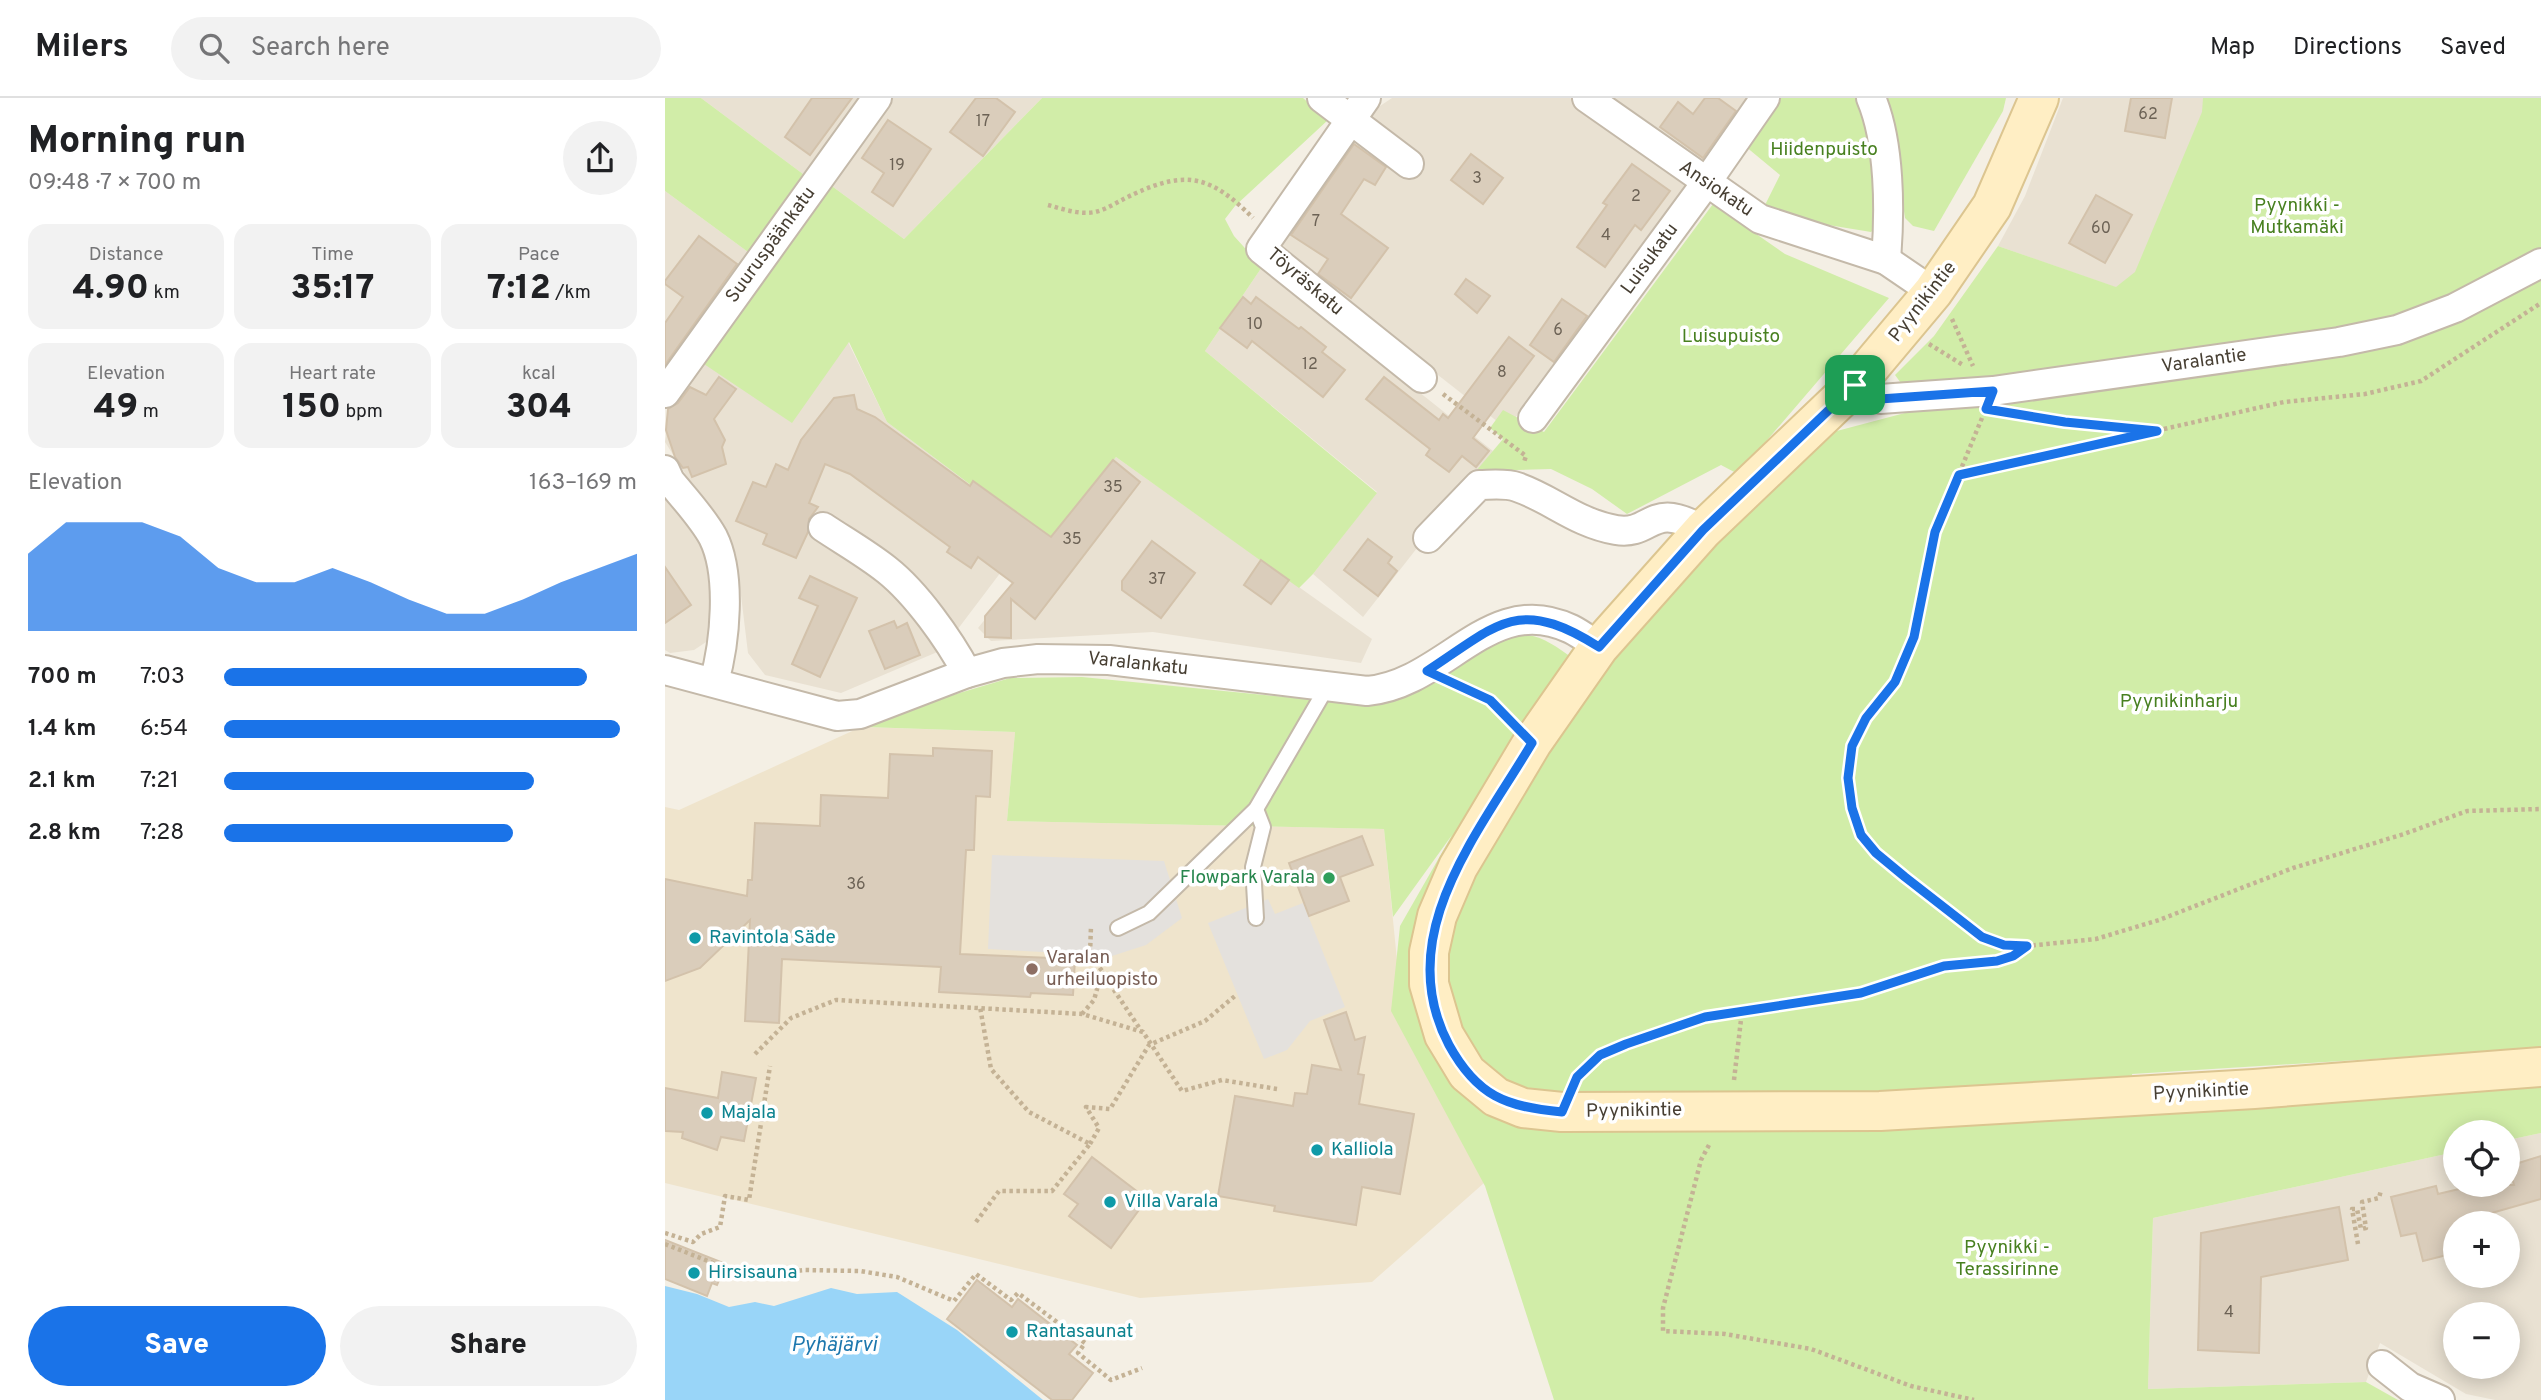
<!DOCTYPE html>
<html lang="en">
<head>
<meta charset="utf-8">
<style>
	:root { --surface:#fff; --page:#f2f2f2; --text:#202124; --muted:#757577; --line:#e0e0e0; --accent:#1a73e8 }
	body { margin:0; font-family:Overpass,sans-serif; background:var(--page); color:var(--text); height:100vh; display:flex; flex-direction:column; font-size:26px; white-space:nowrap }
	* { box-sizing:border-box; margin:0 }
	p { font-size:23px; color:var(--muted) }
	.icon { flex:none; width:38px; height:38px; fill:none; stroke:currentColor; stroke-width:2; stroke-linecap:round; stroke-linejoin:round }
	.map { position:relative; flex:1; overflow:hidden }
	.drawer { display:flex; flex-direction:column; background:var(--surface); width:665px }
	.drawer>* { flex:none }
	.fabs { position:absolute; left:1778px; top:1022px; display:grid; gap:14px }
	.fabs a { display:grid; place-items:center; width:77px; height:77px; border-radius:50%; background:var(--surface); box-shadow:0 4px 18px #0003; font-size:35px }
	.pin { position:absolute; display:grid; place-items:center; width:60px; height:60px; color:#fff; margin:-30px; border-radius:14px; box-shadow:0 4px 10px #0006 }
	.round { display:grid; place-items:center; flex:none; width:74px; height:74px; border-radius:37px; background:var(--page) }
	.overview { display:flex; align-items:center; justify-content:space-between; height:119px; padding:0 28px }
	h1 { font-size:38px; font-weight:800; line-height:52px }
	.stats { display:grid; grid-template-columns:repeat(3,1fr); gap:10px; height:119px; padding:7px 28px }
	.stats div { display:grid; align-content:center; border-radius:18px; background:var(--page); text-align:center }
	.stats b { font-size:35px; font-weight:800 }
	.stats small { font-size:19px; font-weight:400 }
	.stats p { font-size:19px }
	.chart { height:196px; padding:14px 28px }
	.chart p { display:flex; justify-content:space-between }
	.chart svg { width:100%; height:126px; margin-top:7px; fill:var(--accent); opacity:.7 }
	.button { display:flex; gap:14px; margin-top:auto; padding:14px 28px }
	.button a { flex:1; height:80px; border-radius:42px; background:var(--accent); color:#fff; font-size:28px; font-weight:800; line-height:80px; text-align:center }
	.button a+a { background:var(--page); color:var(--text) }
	ul { padding:0 28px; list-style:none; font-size:23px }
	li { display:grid; grid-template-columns:112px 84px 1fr; align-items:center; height:52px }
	li i { height:18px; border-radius:9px; background:var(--accent) }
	header { display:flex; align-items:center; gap:42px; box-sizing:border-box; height:98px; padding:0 35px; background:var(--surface); border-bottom:2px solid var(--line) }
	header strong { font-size:33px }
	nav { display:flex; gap:38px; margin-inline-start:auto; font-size:24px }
	.search { width:490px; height:63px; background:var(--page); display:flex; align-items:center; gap:18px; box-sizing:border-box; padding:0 24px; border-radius:38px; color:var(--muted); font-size:26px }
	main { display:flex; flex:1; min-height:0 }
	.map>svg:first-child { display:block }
</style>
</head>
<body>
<header>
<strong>Milers</strong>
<div class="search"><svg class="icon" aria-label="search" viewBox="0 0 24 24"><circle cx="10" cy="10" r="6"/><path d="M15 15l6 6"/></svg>Search here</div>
<nav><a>Map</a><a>Directions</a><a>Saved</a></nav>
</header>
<main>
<section class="drawer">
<div class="overview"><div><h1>Morning run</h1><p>09:48 · 7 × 700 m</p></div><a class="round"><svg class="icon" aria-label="share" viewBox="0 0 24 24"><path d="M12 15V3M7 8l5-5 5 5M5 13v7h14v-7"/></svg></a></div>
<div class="stats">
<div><p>Distance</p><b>4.90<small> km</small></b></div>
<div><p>Time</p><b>35:17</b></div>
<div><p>Pace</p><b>7:12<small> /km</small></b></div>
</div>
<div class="stats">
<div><p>Elevation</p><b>49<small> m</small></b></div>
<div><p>Heart rate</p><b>150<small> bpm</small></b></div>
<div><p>kcal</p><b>304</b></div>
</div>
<div class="chart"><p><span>Elevation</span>163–169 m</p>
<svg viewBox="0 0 160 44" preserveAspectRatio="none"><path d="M0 44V17L10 6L20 6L30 6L40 11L50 22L60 27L70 27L80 22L90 27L100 33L110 38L120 38L130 33L140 27L150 22L160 17V44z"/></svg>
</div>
<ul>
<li><b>700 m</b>7:03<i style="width:88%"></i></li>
<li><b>1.4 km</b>6:54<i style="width:96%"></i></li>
<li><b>2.1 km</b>7:21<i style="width:75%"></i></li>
<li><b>2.8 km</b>7:28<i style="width:70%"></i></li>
</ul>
<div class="button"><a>Save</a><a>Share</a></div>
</section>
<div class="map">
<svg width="1876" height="1302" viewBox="0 0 1876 1302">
	<rect width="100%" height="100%" fill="#f4efe4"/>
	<g fill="#e9e1d2" fill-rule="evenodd">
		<polygon points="36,0 195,0 138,76"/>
		<polygon points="226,0 377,0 239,141 164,86"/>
		<polygon points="727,0 905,0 1022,87 842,331 612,151 697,20"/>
		<polygon points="947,0 1089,0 1041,69"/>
		<polygon points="1398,0 1547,0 1478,199 1333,148 1360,98"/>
		<polygon points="0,93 83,154 0,283"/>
		<polygon points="597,169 828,353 698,519 648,476 712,394 540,253"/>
		<polygon points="183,244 222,324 367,433 277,552 176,595 100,577 83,555 71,456 0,344 8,296 36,264"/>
		<polygon points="451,359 707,541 696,565 488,534 326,543 313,530"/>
		<polygon points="0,399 42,454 47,540 29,552 5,555 0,552"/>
		<path d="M 1876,1035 L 1876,1302 L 1830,1302 L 1801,1296 L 1715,1245 L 1701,1284 L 1483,1291 L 1488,1120 L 1790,1054 L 1790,1087 L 1843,1087 L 1843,1042 ZM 1790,1125 L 1843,1125 L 1843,1178 L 1790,1178 ZM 1790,1216 L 1843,1216 L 1843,1269 L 1790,1269 Z"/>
	</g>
	<polygon fill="#efe4cc" points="196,629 350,634 342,723 719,731 738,923 819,1085 707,1184 475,1200 0,1085 0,709 14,712"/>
	<g fill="#d1eda8">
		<polygon points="0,0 36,0 138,76 83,154 0,93"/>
		<polygon points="377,0 638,0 663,22 570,108 560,121 569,138 597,169 540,253 712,395 648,476 634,490 451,359 379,449 367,433 222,324 184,244 127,325 36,264 164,86 239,141"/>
		<polygon points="1116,0 1192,0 1205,20 1216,124 1206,134 1139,123 1100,107 1115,77 1080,48"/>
		<polygon points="1222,0 1341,0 1338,13 1269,133 1248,128 1240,120"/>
		<path d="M 1538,0 L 1876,0 L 1876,953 L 1771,957 L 1467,976 L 1469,1016 L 1876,984 L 1876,1035 L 1843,1042 L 1843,1034 L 1790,1034 L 1790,1054 L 1488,1120 L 1483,1291 L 1701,1284 L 1733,1302 L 889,1302 L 820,1088 L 726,913 L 735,828 L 787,737 L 728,819 L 719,731 L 342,723 L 350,634 L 200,629 L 281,599 L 345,580 L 417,579 L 682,605 C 710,605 734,603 760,589 C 789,573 829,531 863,537 C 879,539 893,550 906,559 L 980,513 L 1168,334 L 1255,311 L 1230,277 L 1269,238 L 1333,148 L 1451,189 L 1470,174 L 1537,14 Z"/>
		<polygon points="1048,106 1120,156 1224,200 1073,376 1056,367 962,416 927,391 886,371 811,373 838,341 825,330 838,312 879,334"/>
	</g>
	<g fill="#e4e1dd">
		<polygon points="327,757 499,763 517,820 481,847 447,858 323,851"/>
		<polygon points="603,801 610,816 638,805 680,909 645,923 622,952 599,961 543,825"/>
	</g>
	<polygon fill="#99d5f8" points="0,1188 32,1196 64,1209 90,1204 109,1208 166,1190 192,1196 232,1194 292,1232 378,1302 0,1302"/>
	<g fill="#dacdbb" stroke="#d3c2ab" stroke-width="2">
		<polygon points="147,0 187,0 145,57 120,39"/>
		<polygon points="311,0 331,0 350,14 318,58 285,34"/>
		<polygon points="1040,0 1053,0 1071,13 1038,60 995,29 1013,4 1028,16"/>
		<polygon points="1466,0 1507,0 1500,40 1460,33"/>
		<polygon points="223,22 266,51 228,108 207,94 219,75 197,60"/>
		<polygon points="689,46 721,69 710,87 699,81 676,116 723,150 686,200 653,176 663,161 626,137"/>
		<polygon points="806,56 838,80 818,106 786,82"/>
		<polygon points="967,66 1005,93 976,132 970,127 940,169 912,149 942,107 938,105"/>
		<polygon points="1431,97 1467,117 1440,165 1404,145"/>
		<polygon points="34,138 72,166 0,267 0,225 18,199 0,186 0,183"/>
		<polygon points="801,181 825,198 812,215 790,196"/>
		<polygon points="578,199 586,206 591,199 634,231 636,229 661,249 657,254 680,272 658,299 587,243 582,250 555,230"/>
		<polygon points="897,201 922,218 889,264 865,247"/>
		<polygon points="844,239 869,258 808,340 824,353 811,369 797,358 784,374 761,357 765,351 701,301 719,279 774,322 778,316 783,320"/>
		<polygon points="54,279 71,291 49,321 60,342 57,349 61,366 27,379 23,369 18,370 10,359 1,332 3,311 13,305 25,289 41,297"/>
		<polygon points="189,297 192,311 210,319 305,388 308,383 386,439 448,362 475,384 370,521 346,501 346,540 320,539 320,518 348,485 313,459 306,470 282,454 285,449 185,376 160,366 144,405 153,409 144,421 143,434 131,460 98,446 102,436 71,423 88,384 101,389 111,366 123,372 136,342 169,300"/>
		<polygon points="703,441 727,459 723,465 732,473 713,498 679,472"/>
		<polygon points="487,443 530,475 496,520 457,492 457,483"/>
		<polygon points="596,462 624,482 606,506 579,487"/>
		<polygon points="0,469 26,507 0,525"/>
		<polygon points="145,478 192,500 155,579 127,566 153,508 134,500"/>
		<polygon points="229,523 232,530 242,525 255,557 220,571 204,533"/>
		<polygon points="268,650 327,653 325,699 311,698 309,752 301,752 295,856 410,861 408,897 366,895 365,899 274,894 276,869 117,861 114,925 80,923 85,822 35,870 0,883 0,781 82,798 83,782 87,782 90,725 155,728 156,697 223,700 225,656 268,658"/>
		<polygon points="697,738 708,767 675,779 684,803 644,818 624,765"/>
		<polygon points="681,914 690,942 700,939 693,976 699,977 694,1006 749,1016 735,1096 697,1089 691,1127 609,1113 610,1108 553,1098 570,998 628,1008 630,995 642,996 647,967 676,972 659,922"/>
		<polygon points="57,974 91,980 79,1043 56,1039 52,1052 17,1040 18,1034 0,1033 0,990 53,1000"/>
		<polygon points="1876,1058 1876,1101 1809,1120 1810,1125 1790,1125 1790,1155 1758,1163 1751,1135 1736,1138 1726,1099 1771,1088 1773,1096 1811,1087 1849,1087 1844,1068"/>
		<polygon points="427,1059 482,1101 446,1150 404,1118 413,1106 399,1096"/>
		<polygon points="1674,1109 1683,1162 1596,1179 1594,1255 1533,1252 1536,1135"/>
		<polygon points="0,1142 61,1166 52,1187 47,1185 42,1198 0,1181"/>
		<polygon points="312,1182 347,1209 353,1201 412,1247 404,1256 428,1275 407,1302 387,1302 282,1221"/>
	</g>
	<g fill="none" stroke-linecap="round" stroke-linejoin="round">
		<g stroke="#c4b9a9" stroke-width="18">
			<g id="lane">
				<polyline points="591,711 598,729 588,769 591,820"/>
				<polyline points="453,830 484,815 591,711 662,589"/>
			</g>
		</g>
		<g stroke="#c4b9a9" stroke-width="32">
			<g id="street">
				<polyline points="657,0 744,66"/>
				<polyline points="701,0 596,151 757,280"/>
				<polyline points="922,0 1095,121 1221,162 1268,194"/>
				<path d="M 1206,0 C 1225,45 1225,113 1221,162"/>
				<polyline points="1190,287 1206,299 1215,301 1328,293 1674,244 1732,232 1790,210 1876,165"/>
				<polyline points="0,295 212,0"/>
				<polyline points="868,320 1041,85 1100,0"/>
				<path d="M 0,372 L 5,383 C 19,400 37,419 48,439 C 67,477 60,545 49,584"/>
				<path d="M 158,429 C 179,443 202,456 222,472 C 251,495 284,541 302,575"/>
				<path d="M 763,440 L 814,387 C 825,387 841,385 852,389 C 887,401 911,425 951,432 C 989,438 984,401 1038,432"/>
				<path d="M 0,572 L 172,618 L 195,616 L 302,575 L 338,565 L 373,561 L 444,562 L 702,593 C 781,586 825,492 906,531 C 916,536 925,543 934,549"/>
				<polyline points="1717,1267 1745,1289 1775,1302"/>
			</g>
		</g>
		<g stroke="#dcc590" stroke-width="42">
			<polyline id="secondary" points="1374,0 1327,108 1268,194 1190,287 1038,432 934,549 867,645 793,769 772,818 764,854 764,886 779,937 802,975 831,999 858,1010 897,1014 1215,1013 1589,991 1876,969"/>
		</g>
		<g stroke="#c4b295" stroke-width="4.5" stroke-dasharray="3.5 3.5" stroke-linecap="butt">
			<path d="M 383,107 C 398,111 414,117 430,114 C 443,111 457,101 469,96 C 523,71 547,79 588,120"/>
			<polyline points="1287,221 1308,268"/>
			<polyline points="1264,246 1298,267"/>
			<polyline points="778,296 861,358 859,364"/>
			<polyline points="1361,318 1487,333"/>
			<polyline points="1317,320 1270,434 1249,539 1229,584 1201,620 1187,648 1183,680 1187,710 1196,737 1211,755 1317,839 1339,847 1362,848 1431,841 1494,822 1628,770 1739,736 1802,713 1876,711"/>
			<polyline points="1294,377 1619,304 1700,296 1756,283 1876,205"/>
			<polyline points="789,585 825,602 845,622"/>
			<polyline points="437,874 477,934"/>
			<polyline points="417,916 429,902 437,873 425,856 426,828"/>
			<polyline points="90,956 126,920 171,902 417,916 478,934 517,993 557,982 612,991"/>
			<polyline points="911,981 935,957 1039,919 1196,895 1279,868 1332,863 1348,858 1362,849"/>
			<polyline points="1069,982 1077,913"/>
			<polyline points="425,1046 434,1030 421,1009 445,1011 484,947 540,923 570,898"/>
			<polyline points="1044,1047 1036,1062 998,1210 998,1233 1060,1236 1146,1251 1246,1288 1309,1302"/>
			<polyline points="311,1124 334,1093 387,1093 425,1046 364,1014 326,971 315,909"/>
			<polyline points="0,1135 28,1144 36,1136 55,1129 60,1098 84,1102 105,968"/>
			<polyline points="0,1146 81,1178 140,1172 195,1173 232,1179 289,1203 311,1176 346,1202 353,1195 420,1245 413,1255 446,1282 477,1270"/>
			<polyline points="1693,1146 1687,1111 1692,1111 1696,1131 1701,1130 1697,1104 1714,1100 1716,1092"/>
		</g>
		<use href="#lane" stroke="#fff" stroke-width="14"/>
		<use href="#street" stroke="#fff" stroke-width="28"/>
		<use href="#secondary" stroke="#ffeec4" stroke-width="38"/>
	</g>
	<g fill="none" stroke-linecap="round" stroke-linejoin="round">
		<g stroke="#fff" stroke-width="14">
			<path id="route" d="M 1190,287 L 1206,299 L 1215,301 L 1328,293 L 1321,311 L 1400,324 L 1492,333 L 1294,377 L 1270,434 L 1249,539 L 1230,584 L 1201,620 L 1187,648 L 1183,680 L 1187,710 L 1196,737 L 1211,755 L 1240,779 L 1317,839 L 1339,847 L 1362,848 L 1348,858 L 1332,863 L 1279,868 L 1196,895 L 1040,919 L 961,946 L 935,957 L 912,979 L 897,1014 C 841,1009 812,998 784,947 C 726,838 813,736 867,645 L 825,602 L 762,573 C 833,527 852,497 934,549 L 1038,432 Z"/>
		</g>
		<use href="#route" stroke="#1a73e8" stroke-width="9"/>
	</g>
	<circle fill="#2e9e5b" stroke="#fff" stroke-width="2.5" cx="664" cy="780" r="7"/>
	<g fill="#0f9aa8" stroke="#fff" stroke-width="2.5">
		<circle cx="30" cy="840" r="7"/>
		<circle cx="42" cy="1015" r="7"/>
		<circle cx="652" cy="1052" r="7"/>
		<circle cx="445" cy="1104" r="7"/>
		<circle cx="29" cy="1175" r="7"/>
		<circle cx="347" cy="1234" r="7"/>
	</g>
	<circle fill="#8d6e63" stroke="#fff" stroke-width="2.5" cx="367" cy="871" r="7"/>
	<g text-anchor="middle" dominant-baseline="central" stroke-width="7" stroke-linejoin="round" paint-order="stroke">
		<g font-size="16" fill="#6c6255">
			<text x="1483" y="17">62</text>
			<text x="318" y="24">17</text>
			<text x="232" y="68">19</text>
			<text x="812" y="81">3</text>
			<text x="971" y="99">2</text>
			<text x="651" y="124">7</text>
			<text x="1436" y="131">60</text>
			<text x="941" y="138">4</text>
			<text x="590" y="227">10</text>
			<text x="893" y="233">6</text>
			<text x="645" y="267">12</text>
			<text x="837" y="275">8</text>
			<text x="448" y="390">35</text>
			<text x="407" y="442">35</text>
			<text x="492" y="482">37</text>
			<text x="191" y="787">36</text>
			<text x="1564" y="1215">4</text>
		</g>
		<g font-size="19" fill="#488020" stroke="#fff">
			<text x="1159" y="52">Hiidenpuisto</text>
			<text x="1632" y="108">Pyynikki -<tspan x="1632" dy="22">Mutkamäki</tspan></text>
			<text x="1066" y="239">Luisupuisto</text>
			<text x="1514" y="604">Pyynikinharju</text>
			<text x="1342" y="1150">Pyynikki -<tspan x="1342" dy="22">Terassirinne</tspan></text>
		</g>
		<g font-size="19" fill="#473f33" stroke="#fff">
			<text transform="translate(1051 91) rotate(34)">Ansiokatu</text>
			<text transform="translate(106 147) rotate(-54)">Suuruspäänkatu</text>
			<text transform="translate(985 161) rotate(-54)">Luisukatu</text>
			<text transform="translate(640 184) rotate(40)">Töyräskatu</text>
			<text transform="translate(1258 204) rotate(-52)">Pyynikintie</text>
			<text transform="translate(1539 263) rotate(-8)">Varalantie</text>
			<text transform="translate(473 566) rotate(6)">Varalankatu</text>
			<text transform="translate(1536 994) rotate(-3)">Pyynikintie</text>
			<text transform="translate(969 1013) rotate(-1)">Pyynikintie</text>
		</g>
		<g font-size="19" fill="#27864d" stroke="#fff" text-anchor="end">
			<text x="650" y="780">Flowpark Varala</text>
		</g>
		<g font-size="19" fill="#0d838f" stroke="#fff" text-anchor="start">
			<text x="44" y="840">Ravintola Säde</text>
			<text x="56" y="1015">Majala</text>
			<text x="666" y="1052">Kalliola</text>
			<text x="459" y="1104">Villa Varala</text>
			<text x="43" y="1175">Hirsisauna</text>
			<text x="361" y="1234">Rantasaunat</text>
		</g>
		<g font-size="19" fill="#785e54" stroke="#fff" text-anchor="start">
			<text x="381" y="860">Varalan<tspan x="381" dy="22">urheiluopisto</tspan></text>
		</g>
		<g font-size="21" font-style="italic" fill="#1e78ae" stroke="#fff">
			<text x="169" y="1247">Pyhäjärvi</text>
		</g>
	</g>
</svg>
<div class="fabs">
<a><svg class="icon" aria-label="locate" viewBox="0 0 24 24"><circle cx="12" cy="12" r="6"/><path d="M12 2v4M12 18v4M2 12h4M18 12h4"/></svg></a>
<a>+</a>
<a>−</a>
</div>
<div class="pin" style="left:1190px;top:287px;background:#1e9e55"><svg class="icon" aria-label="arrive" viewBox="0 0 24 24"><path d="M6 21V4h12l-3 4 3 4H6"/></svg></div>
</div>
</main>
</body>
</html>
